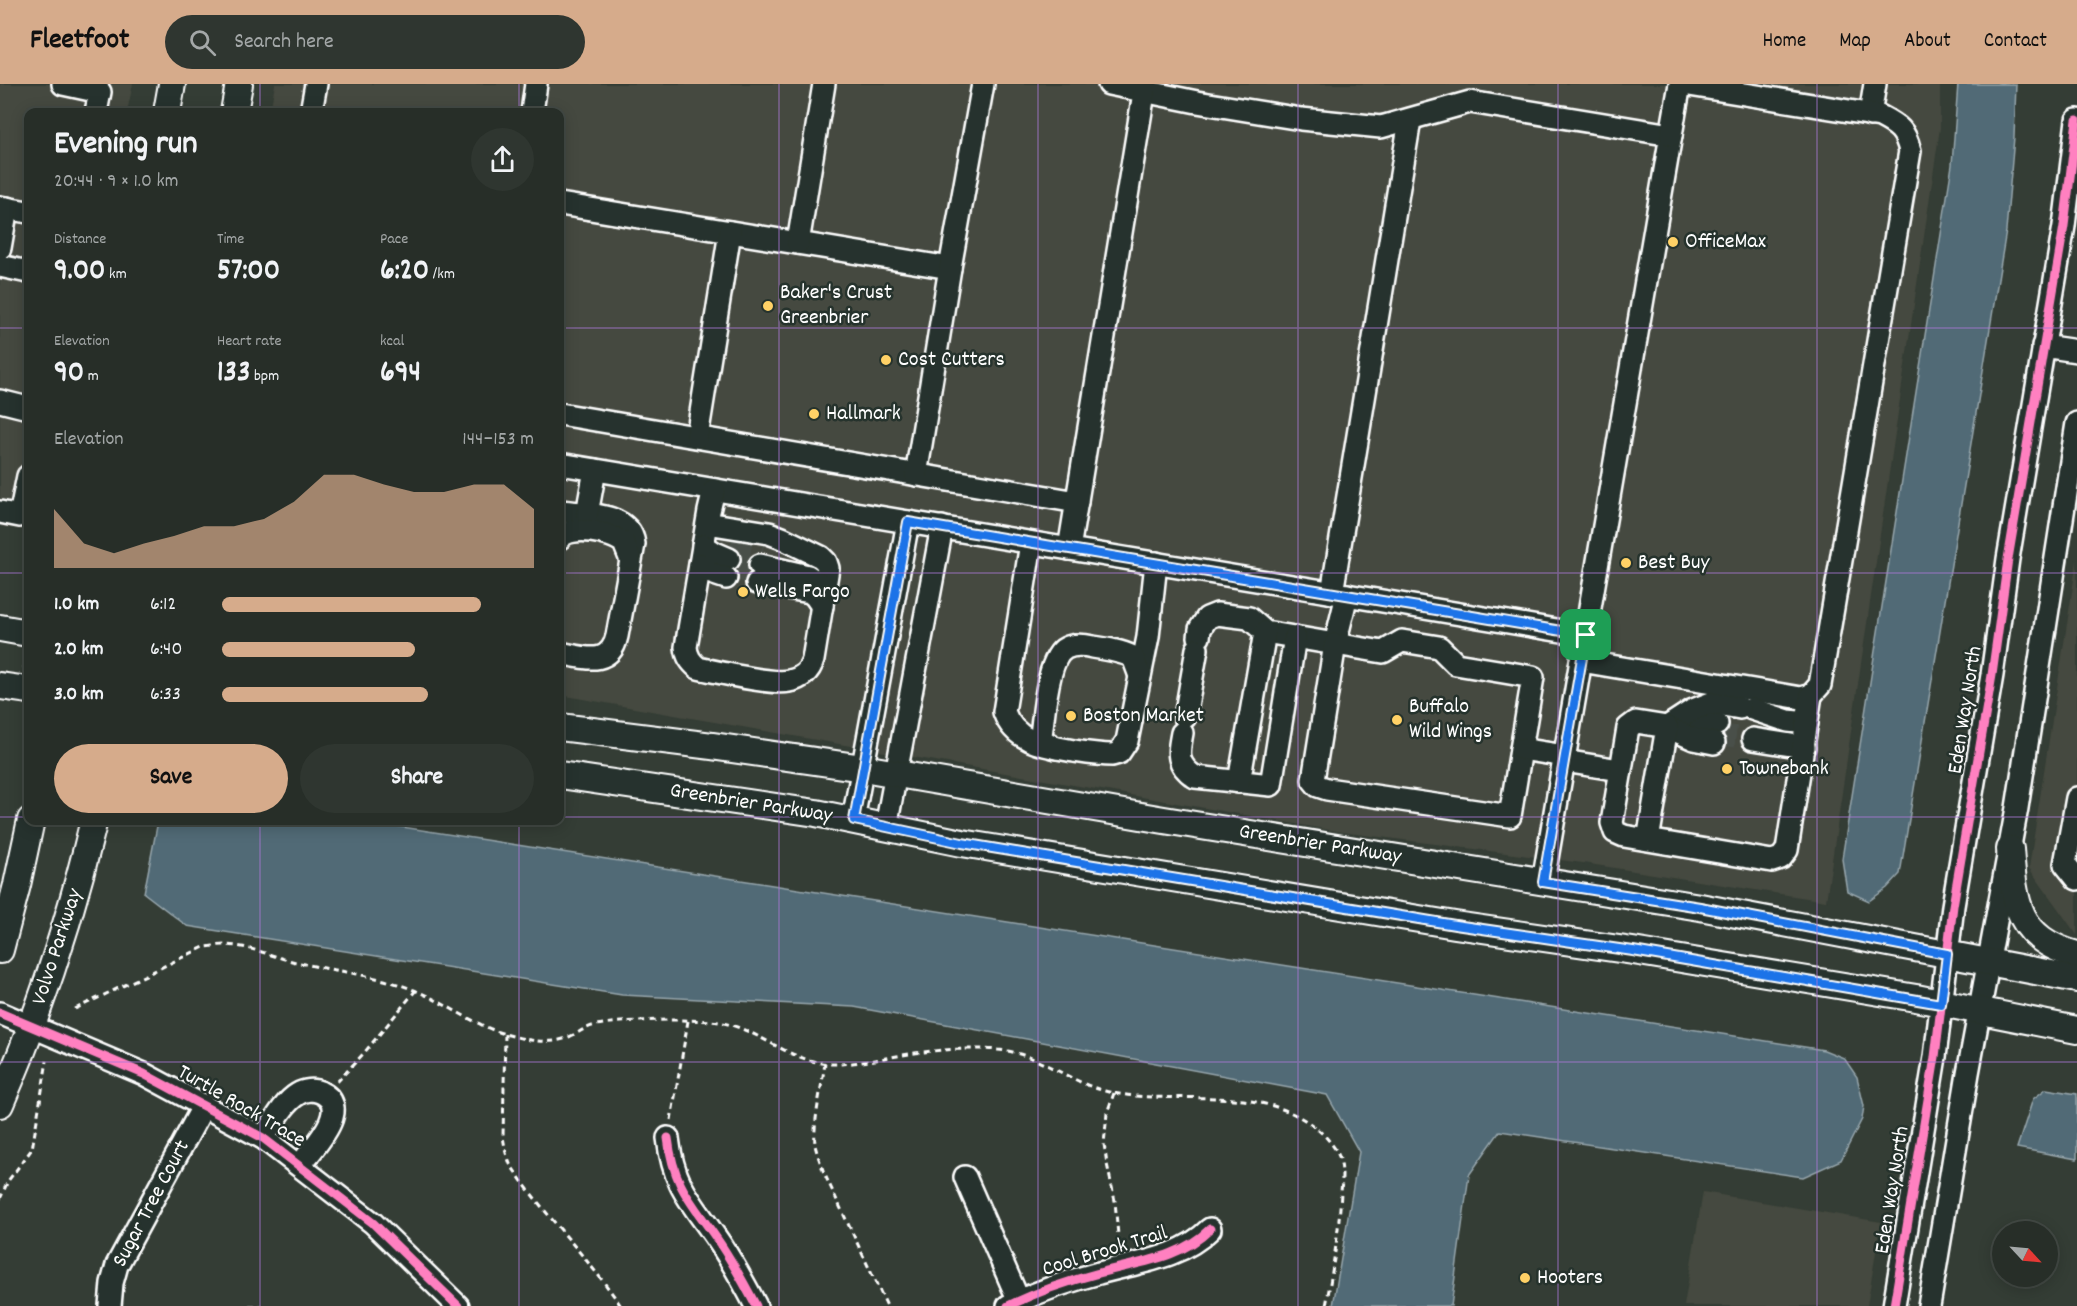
<!DOCTYPE html>
<html lang="en">
<head>
<meta charset="utf-8">
<style>
	:root { --surface:#272e28; --page:#2f3630; --text:#f1f3f6; --muted:#a4a8a8; --line:#434a45; --accent:#d6ab8b }
	body { margin:0; font-family:Dekko,sans-serif; background:var(--page); color:var(--text); height:100vh; display:flex; flex-direction:column; font-size:22px; white-space:nowrap }
	* { box-sizing:border-box; margin:0 }
	p { font-size:20px; color:var(--muted) }
	.icon { flex:none; width:33px; height:33px; fill:none; stroke:currentColor; stroke-width:2; stroke-linecap:round; stroke-linejoin:round }
	.map { position:relative; flex:1; overflow:hidden }
	.details { position:absolute; left:24px; top:24px; width:540px; height:717px; display:flex; flex-direction:column; background:var(--surface); border-radius:12px; box-shadow:0 3px 15px #0003,0 0 0 2px var(--line) }
	.details>* { flex:none }
	.needle { width:39px; rotate:116deg }
	.tools { position:absolute; left:1992px; top:1137px; display:grid; gap:12px }
	.tools a { display:grid; place-items:center; width:66px; height:66px; border-radius:50%; background:var(--surface); box-shadow:0 3px 15px #0003,0 0 0 2px var(--line); font-size:30px }
	.pin { position:absolute; display:grid; place-items:center; width:51px; height:51px; color:#fff; margin:-26px; border-radius:12px; box-shadow:0 3px 9px #0006 }
	.round { display:grid; place-items:center; flex:none; width:63px; height:63px; border-radius:32px; background:var(--page) }
	.head { display:flex; align-items:center; justify-content:space-between; height:102px; padding:0 30px }
	h1 { font-size:33px; font-weight:700; line-height:45px }
	.figures { display:grid; grid-template-columns:repeat(3,1fr); gap:9px; height:102px; padding:6px 30px }
	.figures div { display:grid; align-content:center }
	.figures b { font-size:30px; font-weight:700 }
	.figures small { font-size:16px; font-weight:400 }
	.figures p { font-size:16px }
	.chart { height:168px; padding:12px 30px }
	.chart p { display:flex; justify-content:space-between }
	.chart svg { width:100%; height:108px; margin-top:6px; fill:var(--accent); opacity:.7 }
	.primary-button { display:flex; gap:12px; margin-top:auto; padding:12px 30px }
	.primary-button a { flex:1; height:69px; border-radius:36px; background:var(--accent); color:#111; font-size:24px; font-weight:700; line-height:69px; text-align:center }
	.primary-button a+a { background:var(--page); color:var(--text) }
	ul { padding:0 30px; list-style:none; font-size:20px }
	li { display:grid; grid-template-columns:96px 72px 1fr; align-items:center; height:45px }
	li i { height:15px; border-radius:8px; background:var(--accent) }
	header { display:flex; align-items:center; gap:36px; box-sizing:border-box; height:84px; padding:0 30px; background:var(--accent); color:#111 }
	header strong { font-size:28px }
	nav { display:flex; gap:33px; margin-inline-start:auto; font-size:21px }
	.search { width:420px; height:54px; background:var(--page); display:flex; align-items:center; gap:15px; box-sizing:border-box; padding:0 21px; border-radius:33px; color:var(--muted); font-size:22px }
	.map>svg:first-child { display:block }
</style>
</head>
<body>
<header>
<strong>Fleetfoot</strong>
<div class="search"><svg class="icon" aria-label="search" viewBox="0 0 24 24"><circle cx="10" cy="10" r="6"/><path d="M15 15l6 6"/></svg>Search here</div>
<nav><a>Home</a><a>Map</a><a>About</a><a>Contact</a></nav>
</header>
<div class="map">
<svg width="2077" height="1222" viewBox="0 0 2077 1222">
	<rect width="100%" height="100%" fill="#343d35"/>
	<filter id="ink" filterUnits="userSpaceOnUse"><feTurbulence type="fractalNoise" baseFrequency=".0167" numOctaves="2"/><feDisplacementMap in="SourceGraphic" scale="12" xChannelSelector="R" yChannelSelector="G"/><feConvolveMatrix kernelMatrix="1 2 1 2 8 2 1 2 1" color-interpolation-filters="sRGB"/></filter>
	<g filter="url(#ink)">
		<g fill="#45493f">
			<polygon points="0,0 133,0 127,28 28,28 28,447 0,442"/>
			<polygon points="275,0 1940,0 1940,44 1826,817 1583,779 1341,748 560,611 560,28 270,28"/>
			<polygon points="2077,476 2077,851 2029,784"/>
			<polygon points="1703,1108 1881,1138 1867,1222 1684,1222"/>
		</g>
		<g fill="#516b76" stroke="#97a6ad" stroke-width="1.5">
			<polygon points="1958,0 2016,0 2014,53 2006,147 1900,790 1887,804 1869,817 1847,807 1842,775 1952,81"/>
			<polygon points="158,737 364,737 1824,966 1844,974 1857,993 1864,1022 1862,1035 1841,1076 1803,1093 1500,1047 1469,1091 1451,1222 1333,1222 1359,1068 1327,1011 854,923 622,911 187,842 144,809"/>
			<polygon points="2046,1005 2077,1010 2077,1075 2017,1064 2033,1015"/>
		</g>
		<g fill="none" stroke-linecap="round" stroke-linejoin="round">
			<g stroke="#485049" stroke-width="21" stroke-dasharray="21 10" stroke-linecap="butt">
				<polyline points="730,465 762,471"/>
				<polyline points="727,485 759,490"/>
				<polyline points="1715,650 1753,655"/>
			</g>
			<g stroke="#fff" stroke-width="26">
				<g id="minor">
					<polyline points="63,0 100,8 96,28"/>
					<polyline points="1109,0 1197,18 1301,35 1381,43 1470,18 1671,51 1543,798"/>
					<polyline points="311,28 316,0"/>
					<polyline points="532,28 536,0"/>
					<polyline points="1870,31 1875,0"/>
					<polyline points="1671,51 1680,0"/>
					<polyline points="560,120 950,184"/>
					<polyline points="0,123 28,128"/>
					<polyline points="798,159 824,0"/>
					<polyline points="0,164 7,124"/>
					<polyline points="0,182 28,188"/>
					<polyline points="2043,262 2077,267"/>
					<polyline points="0,317 28,324"/>
					<polyline points="560,330 1077,418"/>
					<polyline points="697,353 730,148"/>
					<polyline points="560,380 1586,551"/>
					<polyline points="916,391 950,184 983,0"/>
					<path d="M 560,427 C 583,430 630,428 634,460 L 617,552 C 610,584 583,573 560,569"/>
					<polyline points="0,428 20,432 28,392"/>
					<polyline points="587,430 595,386"/>
					<path d="M 707,439 L 769,449 L 782,454 L 821,473 L 826,478 L 828,484 L 813,576 C 810,587 801,595 789,597 C 772,601 718,588 698,584 C 691,578 687,573 686,563 L 709,427 L 714,406"/>
					<path d="M 560,454 C 571,440 611,448 624,459 L 630,474"/>
					<path d="M 1031,459 L 1004,628 C 1015,659 1046,662 1074,667 C 1087,669 1099,671 1112,671 L 1119,669 L 1127,657 L 1148,553 L 1156,479"/>
					<polyline points="703,461 715,469 729,475"/>
					<polyline points="1069,465 1144,9"/>
					<polyline points="700,480 708,488 726,494"/>
					<polyline points="760,481 808,492 825,503"/>
					<polyline points="757,499 810,508 815,512 822,522"/>
					<polyline points="1332,509 1410,36"/>
					<polyline points="1199,553 1200,545 1207,534 1217,530 1249,534 1265,548 1335,560 1347,511"/>
					<polygon points="1402,557 1439,563 1456,580 1533,593 1510,732 1327,705 1318,702 1313,696 1335,560 1383,568"/>
					<path d="M 1581,577 L 1801,614 L 1811,611 L 1820,601 L 1910,67 C 1905,46 1899,42 1880,32 L 1683,0"/>
					<polyline points="1752,625 1788,637 1807,639"/>
					<polyline points="1185,633 1197,565"/>
					<polyline points="1677,641 1697,638 1717,640"/>
					<polyline points="1667,643 1693,626 1711,619 1740,624"/>
					<polyline points="1667,643 1694,655 1714,659"/>
					<path d="M 1182,649 C 1178,670 1176,680 1195,693 L 1271,701 L 1295,553"/>
					<polyline points="1753,655 1804,663"/>
					<path d="M 1056,664 L 1042,656 L 1041,651 C 1044,631 1047,573 1066,564 C 1074,560 1084,561 1093,563 C 1107,565 1121,567 1133,573 L 1140,592"/>
					<polyline points="1521,665 1565,672"/>
					<polyline points="1564,677 1620,686"/>
					<polyline points="1239,698 1265,548"/>
					<polyline points="2077,714 2065,780 2077,795"/>
					<polyline points="853,736 908,438"/>
					<polyline points="886,743 942,443"/>
					<polyline points="1648,756 1667,643 1636,638 1628,644 1612,739 1615,748 1624,752 1772,777 1781,774 1787,766 1811,611"/>
					<polyline points="0,929 144,990 263,1054 373,1139 458,1222"/>
					<path d="M 263,1054 C 273,1040 283,1019 298,1010 C 304,1006 314,1005 320,1008 C 354,1023 313,1064 300,1081"/>
					<path d="M 668,1054 C 674,1106 694,1120 721,1161 C 734,1181 745,1201 756,1222"/>
					<polyline points="965,1093 1019,1217"/>
					<polyline points="110,1222 112,1199 117,1181 204,1021"/>
					<path d="M 1008,1222 C 1037,1208 1068,1197 1099,1189 C 1138,1178 1180,1175 1210,1145"/>
					<polyline points="1894,1222 1935,973 1953,822 1992,591 2008,475 2064,142 2077,36"/>
					<polyline points="1929,1222 1968,989 2017,724 2077,339"/>
				</g>
			</g>
			<g stroke="#fff" stroke-width="30">
				<g id="major">
					<polyline points="167,28 172,0"/>
					<polyline points="234,28 239,0"/>
					<polyline points="0,544 28,549"/>
					<polyline points="0,602 28,606"/>
					<polyline points="560,643 712,662 863,684 1164,736 1700,823 2077,895"/>
					<polyline points="560,691 816,729 962,759 1455,841 1633,867 1916,914 2077,946"/>
					<path d="M 2010,765 C 2014,819 2017,855 2077,871"/>
					<polyline points="0,866 17,801 31,736"/>
					<path d="M 0,1020 C 40,929 71,833 94,736"/>
				</g>
			</g>
			<g stroke="#fff" stroke-width="3" stroke-dasharray="6 4.5" stroke-linecap="butt">
				<polyline points="24,584 27,571"/>
				<path d="M 75,925 L 204,863 C 210,863 217,861 224,861 C 248,861 273,873 296,878 C 336,888 376,890 414,906 C 444,918 476,942 505,950 C 526,956 552,962 571,952 C 580,948 586,943 596,941 C 626,936 679,935 711,937 C 756,941 785,977 830,980 C 862,981 893,971 924,968 C 948,965 975,964 998,966 C 1036,968 1069,998 1105,1007 C 1176,1025 1264,993 1325,1052 C 1331,1059 1337,1066 1340,1075 C 1343,1086 1342,1097 1341,1108 C 1339,1147 1333,1184 1326,1222"/>
				<path d="M 505,950 L 503,1053 L 506,1069 L 510,1080 C 543,1130 587,1172 621,1222"/>
				<path d="M 825,979 C 822,1002 813,1038 815,1061 C 817,1070 821,1080 824,1089 L 887,1222"/>
				<polyline points="337,998 364,969 416,906"/>
				<polyline points="1114,1009 1107,1029 1104,1060 1107,1080 1115,1117 1119,1163"/>
				<polyline points="671,1036 688,937"/>
				<polyline points="0,1115 8,1097 32,1065 47,977"/>
				<polyline points="249,1222 261,1222"/>
			</g>
			<use href="#minor" stroke="#26332d" stroke-width="21"/>
			<use href="#major" stroke="#26332d" stroke-width="26"/>
			<g stroke="#26332d" stroke-width="13">
				<g id="cycleway">
					<polyline points="0,929 144,990 263,1054 373,1139 458,1222"/>
					<path d="M 668,1054 C 674,1106 694,1120 721,1161 C 734,1181 745,1201 756,1222"/>
					<path d="M 1008,1222 C 1037,1208 1068,1197 1099,1189 C 1138,1178 1180,1175 1210,1145"/>
					<polyline points="1894,1222 1935,973 1953,822 1992,591 2008,475 2064,142 2077,36"/>
				</g>
			</g>
			<use href="#cycleway" stroke="#ff80c0" stroke-width="9"/>
		</g>
	</g>
	<g fill="none" stroke-linecap="round" stroke-linejoin="round" filter="url(#ink)">
		<g stroke="#fff" stroke-width="12">
			<polygon id="route" points="908,438 1586,551 1543,798 1700,823 1947,870 1941,920 1633,867 1455,841 962,759 854,736"/>
		</g>
		<use href="#route" stroke="#1a73e8" stroke-width="8"/>
	</g>
	<path fill="none" stroke="#a976d5" stroke-width="1.5" stroke-opacity="0.55" d="M 260,0 L 260,28M 519,0 L 519,28M 779,0 L 779,1222M 1038,0 L 1038,1222M 1298,0 L 1298,1222M 1558,0 L 1558,1222M 1817,0 L 1817,1222M 0,244 L 28,244M 560,244 L 2077,244M 0,489 L 28,489M 560,489 L 2077,489M 0,733 L 28,733M 560,733 L 2077,733M 260,736 L 260,1222M 519,736 L 519,1222M 0,978 L 2077,978"/>
	<g fill="#ffd166" stroke="#26332d" stroke-width="2">
		<circle cx="1673" cy="158" r="6"/>
		<circle cx="768" cy="222" r="6"/>
		<circle cx="886" cy="276" r="6"/>
		<circle cx="814" cy="330" r="6"/>
		<circle cx="1626" cy="479" r="6"/>
		<circle cx="743" cy="508" r="6"/>
		<circle cx="1071" cy="632" r="6"/>
		<circle cx="1397" cy="636" r="6"/>
		<circle cx="1727" cy="685" r="6"/>
		<circle cx="1525" cy="1194" r="6"/>
	</g>
	<g text-anchor="middle" dominant-baseline="central" stroke-width="5" stroke-linejoin="round" paint-order="stroke">
		<g font-size="22" fill="#fff" stroke="#26332d" text-anchor="start">
			<text x="1685" y="158">OfficeMax</text>
			<text x="780" y="209">Baker's Crust<tspan x="780" dy="25">Greenbrier</tspan></text>
			<text x="898" y="276">Cost Cutters</text>
			<text x="826" y="330">Hallmark</text>
			<text x="1638" y="479">Best Buy</text>
			<text x="755" y="508">Wells Fargo</text>
			<text x="1409" y="623">Buffalo<tspan x="1409" dy="25">Wild Wings</tspan></text>
			<text x="1083" y="632">Boston Market</text>
			<text x="1739" y="685">Townebank</text>
			<text x="1537" y="1194">Hooters</text>
		</g>
		<g font-size="22" fill="#fff" stroke="#26332d">
			<text transform="translate(1966 626) rotate(-81)">Eden Way North</text>
			<text transform="translate(751 720) rotate(9)">Greenbrier Parkway</text>
			<text transform="translate(1320 761) rotate(9)">Greenbrier Parkway</text>
			<text transform="translate(58 863) rotate(-72)">Volvo Parkway</text>
			<text transform="translate(241 1023) rotate(30)">Turtle Rock Trace</text>
			<text transform="translate(1893 1106) rotate(-81)">Eden Way North</text>
			<text transform="translate(152 1120) rotate(-62)">Sugar Tree Court</text>
			<text transform="translate(1105 1168) rotate(-17)">Cool Brook Trail</text>
		</g>
	</g>
</svg>
<div class="tools">
<a><svg class="needle" viewBox="-14 -14 28 28"><path d="M0-13l5 13h-10z" fill="#e53935"/><path d="M0 13l5-13h-10z" fill="#a4a8a8"/></svg></a>
</div>
<div class="pin" style="left:1586px;top:551px;background:#1e9e55"><svg class="icon" aria-label="arrive" viewBox="0 0 24 24"><path d="M6 21V4h12l-3 4 3 4H6"/></svg></div>
<section class="details">
<div class="head"><div><h1>Evening run</h1><p>20:44 · 9 × 1.0 km</p></div><a class="round"><svg class="icon" aria-label="share" viewBox="0 0 24 24"><path d="M12 15V3M7 8l5-5 5 5M5 13v7h14v-7"/></svg></a></div>
<div class="figures">
<div><p>Distance</p><b>9.00<small> km</small></b></div>
<div><p>Time</p><b>57:00</b></div>
<div><p>Pace</p><b>6:20<small> /km</small></b></div>
</div>
<div class="figures">
<div><p>Elevation</p><b>90<small> m</small></b></div>
<div><p>Heart rate</p><b>133<small> bpm</small></b></div>
<div><p>kcal</p><b>694</b></div>
</div>
<div class="chart"><p><span>Elevation</span>144–153 m</p>
<svg viewBox="0 0 160 44" preserveAspectRatio="none"><path d="M0 44V20L10 34L20 38L30 34L40 31L50 27L60 27L70 24L80 17L90 6L100 6L110 10L120 13L130 13L140 10L150 10L160 20V44z"/></svg>
</div>
<ul>
<li><b>1.0 km</b>6:12<i style="width:83%"></i></li>
<li><b>2.0 km</b>6:40<i style="width:62%"></i></li>
<li><b>3.0 km</b>6:33<i style="width:66%"></i></li>
</ul>
<div class="primary-button"><a>Save</a><a>Share</a></div>
</section>
</div>
</body>
</html>
